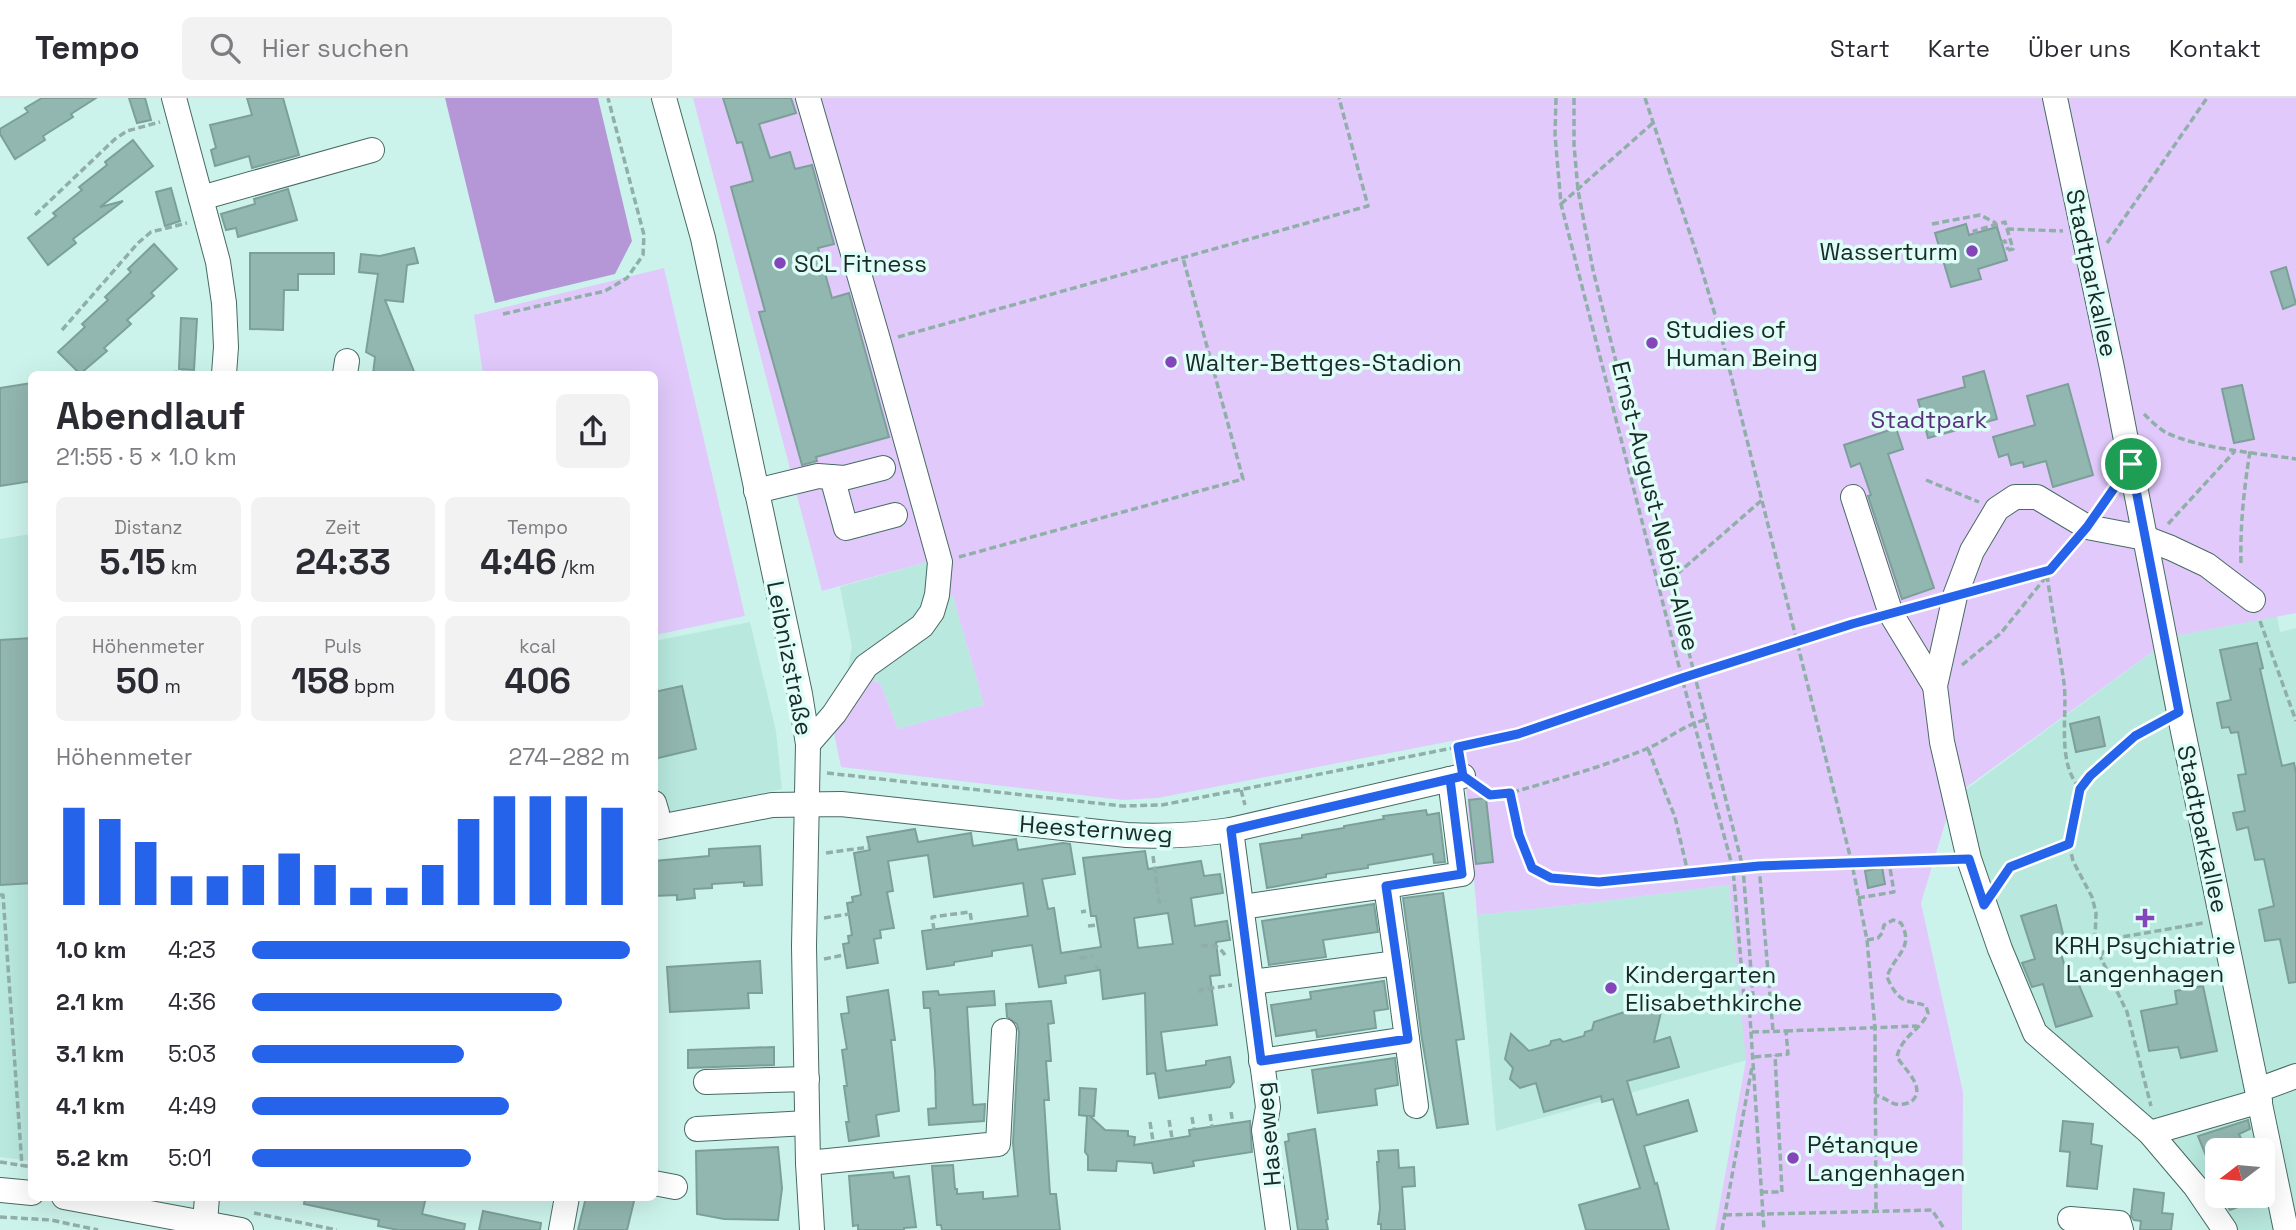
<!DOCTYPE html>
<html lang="de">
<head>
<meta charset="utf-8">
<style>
	:root { --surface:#fff; --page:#f2f2f3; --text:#2b2b33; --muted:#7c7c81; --line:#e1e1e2; --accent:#2563eb }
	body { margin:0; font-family:"Space Grotesk",sans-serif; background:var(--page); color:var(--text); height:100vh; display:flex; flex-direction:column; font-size:26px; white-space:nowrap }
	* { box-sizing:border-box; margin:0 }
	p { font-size:23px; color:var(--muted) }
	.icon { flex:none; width:38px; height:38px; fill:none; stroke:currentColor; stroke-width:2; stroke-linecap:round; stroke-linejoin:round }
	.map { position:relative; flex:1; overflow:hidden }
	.side { position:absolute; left:28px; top:273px; width:630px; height:830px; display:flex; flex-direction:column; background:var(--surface); border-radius:10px; box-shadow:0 7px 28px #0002 }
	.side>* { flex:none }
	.needle { width:46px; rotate:254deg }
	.tools { position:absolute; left:2205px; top:1040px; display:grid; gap:14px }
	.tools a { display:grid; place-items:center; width:70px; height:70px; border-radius:10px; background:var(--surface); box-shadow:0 7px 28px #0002; font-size:35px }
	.pin { position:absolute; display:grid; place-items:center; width:60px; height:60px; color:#fff; margin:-30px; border:4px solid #fff; border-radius:50%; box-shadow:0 2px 7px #0007 }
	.round { display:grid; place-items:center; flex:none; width:74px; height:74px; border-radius:10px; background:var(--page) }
	.overview { display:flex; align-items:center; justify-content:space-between; height:119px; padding:0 28px }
	h1 { font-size:38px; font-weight:800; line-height:52px }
	.stats { display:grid; grid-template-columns:repeat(3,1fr); gap:10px; height:119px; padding:7px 28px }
	.stats div { display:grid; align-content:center; border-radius:10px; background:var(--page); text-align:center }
	.stats b { font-size:35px; font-weight:800 }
	.stats small { font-size:19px; font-weight:400 }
	.stats p { font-size:19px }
	.chart { height:196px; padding:14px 28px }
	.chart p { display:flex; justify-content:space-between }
	.chart svg { width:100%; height:126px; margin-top:7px; stroke:var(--accent); stroke-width:6 }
	ul { padding:0 28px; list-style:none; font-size:23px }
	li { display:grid; grid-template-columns:112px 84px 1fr; align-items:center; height:52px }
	li i { height:18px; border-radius:9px; background:var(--accent) }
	header { display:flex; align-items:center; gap:42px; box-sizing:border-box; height:98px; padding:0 35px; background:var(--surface); border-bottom:2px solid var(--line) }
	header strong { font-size:33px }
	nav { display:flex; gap:38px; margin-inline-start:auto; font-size:24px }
	.search { width:490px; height:63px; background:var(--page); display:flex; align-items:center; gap:18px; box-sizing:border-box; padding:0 24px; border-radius:10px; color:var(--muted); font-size:26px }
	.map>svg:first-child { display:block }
</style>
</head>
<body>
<header>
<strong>Tempo</strong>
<div class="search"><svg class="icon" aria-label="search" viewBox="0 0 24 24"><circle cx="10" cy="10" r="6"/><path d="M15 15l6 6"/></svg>Hier suchen</div>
<nav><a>Start</a><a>Karte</a><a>Über uns</a><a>Kontakt</a></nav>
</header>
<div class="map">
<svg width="2296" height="1132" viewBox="0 0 2296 1132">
	<rect width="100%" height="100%" fill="#ccf3eb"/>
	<g fill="#b8e8de" fill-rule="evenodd">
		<polygon points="31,436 31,1063 0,1059 0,441"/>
		<polygon points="931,463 953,498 984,607 898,631 880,585 848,571 852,549 840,489"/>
		<path d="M 2277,518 L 2280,534 L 2296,530 L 2296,1132 L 2231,1132 L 2047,929 L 2011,863 L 1960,696 L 2174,538 ZM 2217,1052 L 2263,1052 L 2263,1097 L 2217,1097 Z"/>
		<polygon points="750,524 776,633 782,691 655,717 655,543"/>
		<polygon points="1729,787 1747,962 1496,1033 1477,817 1597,804"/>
	</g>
	<g fill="#e1cafb">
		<polygon points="693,0 2296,0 2296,515 2174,538 1953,699 1921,805 1963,994 1962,1132 1715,1132 1746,962 1729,787 1597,804 1477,817 1462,641 1158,700 1123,702 841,669 832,626 864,579 880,585 898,631 984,607 953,498 927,497 931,463 822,493"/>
		<polygon points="664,170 745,518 655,537 654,276 483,276 474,217"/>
	</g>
	<polygon fill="#b597d7" points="445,0 598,0 632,143 615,176 495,205"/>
	<g fill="#92b7b0" stroke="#7ca099" stroke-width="2" fill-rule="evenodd">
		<polygon points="42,0 96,0 71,16 73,19 43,38 45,42 15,61 0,36 0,31 28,14 25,10"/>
		<polygon points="129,0 145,0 151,22 137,25"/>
		<polygon points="247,0 283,0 299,57 252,70 249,58 215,68 211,52 216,50 210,27 252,17"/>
		<polygon points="723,0 791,0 796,15 759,26 770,60 790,54 795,71 812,67 834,146 818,150 832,200 849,195 889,339 816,359 817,363 802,367 759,214 765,213 731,89 753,83 742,44 737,45"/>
		<polygon points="133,42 153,68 100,109 123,103 73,141 76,145 48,167 28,140 56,118 53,115 82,92 79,89 107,67 105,64"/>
		<polygon points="171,90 180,123 165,128 156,94"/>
		<polygon points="288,91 297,122 238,139 236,130 226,132 221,116 255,106 254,101"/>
		<polygon points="1966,126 1969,137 1997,129 2007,162 1978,171 1981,181 1951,189 1935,135"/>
		<polygon points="154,146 177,171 151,195 154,198 127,222 131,226 104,250 107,253 80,276 58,254 85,229 82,226 108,202 105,199 131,174 128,171"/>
		<polygon points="414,150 418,165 407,167 403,204 385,202 415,276 373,276 375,259 366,254 378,176 359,174 361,156 380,158"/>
		<polygon points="250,155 334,155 334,176 298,176 298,192 284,192 283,232 250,231"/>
		<polygon points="2286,169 2296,206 2283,211 2271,174"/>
		<polygon points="181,220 197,221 194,272 179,271"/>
		<polygon points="1984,273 1997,321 1928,340 1918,302 1965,289 1963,279"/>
		<polygon points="32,285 32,383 0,388 0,290"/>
		<polygon points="2068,286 2093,377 2053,389 2046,363 2024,369 2023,364 2011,367 2008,356 1999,359 1993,339 2035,327 2027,298"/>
		<polygon points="2242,287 2254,341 2234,345 2222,291"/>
		<polygon points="1896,330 1903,351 1888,356 1934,490 1902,501 1868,398 1871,397 1860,365 1851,369 1844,347"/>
		<polygon points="32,540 32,785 0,787 0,542"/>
		<polygon points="2257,545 2263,570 2260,571 2282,668 2294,665 2296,675 2296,884 2289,885 2280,841 2265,843 2259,812 2274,808 2264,761 2255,762 2248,729 2237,732 2233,715 2245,713 2238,677 2246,676 2238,634 2231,635 2229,629 2222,630 2217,605 2231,602 2220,552"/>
		<polygon points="682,588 696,651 654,661 654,594"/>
		<polygon points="2099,619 2105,648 2076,654 2070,626"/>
		<polygon points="1486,700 1493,764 1476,766 1469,702"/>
		<polygon points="1426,712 1427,717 1439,715 1445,764 1434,765 1433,756 1368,767 1368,770 1326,776 1326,779 1267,790 1260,746 1302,740 1302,737 1344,730 1344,728 1384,721 1383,718"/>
		<path d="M 915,731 L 918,744 L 971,735 L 973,748 L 1016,741 L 1018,752 L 1063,745 L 1070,746 L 1075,776 L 1042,781 L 1048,811 L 1054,810 L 1061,855 L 1101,849 L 1096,818 L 1091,818 L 1083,760 L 1145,753 L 1148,771 L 1201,763 L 1204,778 L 1220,776 L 1223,795 L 1191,800 L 1195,828 L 1227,823 L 1230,842 L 1216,844 L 1220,877 L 1210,878 L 1217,927 L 1161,934 L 1166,973 L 1206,967 L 1206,963 L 1230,959 L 1234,984 L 1230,989 L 1159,1000 L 1155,975 L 1147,976 L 1145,895 L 1103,901 L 1100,872 L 1065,878 L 1066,885 L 1039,889 L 1032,847 L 992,853 L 992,858 L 954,864 L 954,867 L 927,871 L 922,833 L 1028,818 L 1023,785 L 934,799 L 928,757 L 888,763 L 893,793 L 887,794 L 894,830 L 880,832 L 881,840 L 874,841 L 878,865 L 847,870 L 843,846 L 849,845 L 848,838 L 852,837 L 847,805 L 853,804 L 852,799 L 861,797 L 854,755 L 870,752 L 867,739 ZM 1168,815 L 1173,846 L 1138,850 L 1134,820 Z"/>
		<polygon points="760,748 762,787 744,788 744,784 712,786 712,790 694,791 695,800 677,802 677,797 654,798 654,763 709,758 709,751"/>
		<polygon points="1882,769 1885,786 1868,790 1865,773"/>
		<polygon points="1443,795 1464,941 1456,942 1468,1026 1437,1030 1422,941 1403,800"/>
		<polygon points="1374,806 1378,834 1323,842 1326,859 1269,867 1262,823"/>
		<polygon points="2056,807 2065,844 2058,846 2070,885 2077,882 2092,918 2056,929 2043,886 2032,889 2022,865 2035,861 2021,818"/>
		<polygon points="760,863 762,895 748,895 749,910 670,914 667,869"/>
		<polygon points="1384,883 1388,911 1374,913 1376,930 1317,939 1316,932 1276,938 1271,907 1311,901 1310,894"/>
		<polygon points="2203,888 2217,953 2181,960 2178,949 2149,953 2141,913 2177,906 2175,893"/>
		<polygon points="888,892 895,942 891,942 899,1013 876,1017 879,1038 849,1043 846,1024 849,1024 844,988 847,988 842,952 847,951 841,916 849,915 847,899"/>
		<polygon points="938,893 939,897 994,893 995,907 967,909 973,1007 985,1006 984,1023 929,1027 928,1011 936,1010 935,973 930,910 924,910 923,894"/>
		<polygon points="1051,903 1054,925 1048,926 1051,963 1046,963 1049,1002 1044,1002 1050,1096 1056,1096 1060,1132 942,1132 941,1127 937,1127 932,1068 953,1067 955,1091 957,1091 957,1096 983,1094 983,1101 1018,1098 1013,1045 1019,934 1017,926 1007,919 1006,906"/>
		<polygon points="1652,905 1661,914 1654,944 1670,939 1679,969 1627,983 1637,1017 1688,1002 1697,1033 1644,1048 1655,1086 1657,1085 1669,1132 1586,1132 1579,1107 1640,1090 1613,1001 1602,1004 1601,998 1544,1014 1536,985 1520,990 1510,981 1513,970 1505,961 1511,936 1529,953 1550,947 1551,943 1560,941 1563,944 1584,938 1585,934 1592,932 1594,924"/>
		<polygon points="774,949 774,967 688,970 688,952"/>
		<polygon points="1395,960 1398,987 1375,991 1377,1007 1318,1015 1312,972"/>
		<polygon points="1080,990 1096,991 1094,1018 1090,1018 1105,1032 1128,1033 1128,1038 1135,1039 1134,1047 1190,1038 1189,1032 1250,1023 1252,1054 1193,1063 1194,1068 1154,1075 1152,1065 1117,1063 1116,1073 1088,1072 1088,1058 1085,1054 1087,1018 1079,1017"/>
		<polygon points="2248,1022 2250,1031 2239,1036 2246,1052 2217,1052 2217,1085 2198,1038"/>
		<polygon points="2063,1023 2093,1026 2091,1046 2102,1048 2097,1091 2067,1088 2070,1054 2060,1053"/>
		<polygon points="1315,1031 1328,1121 1326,1122 1328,1132 1298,1132 1285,1044 1289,1043 1288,1036"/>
		<polygon points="778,1049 782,1090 778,1122 724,1121 697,1116 696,1053"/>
		<polygon points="1398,1052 1399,1070 1414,1069 1415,1088 1402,1089 1405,1132 1381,1132 1381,1126 1378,1126 1380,1110 1377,1064 1379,1064 1378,1053"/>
		<polygon points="893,1074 894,1080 909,1078 916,1129 904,1130 904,1132 858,1132 858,1127 853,1128 849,1078"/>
		<polygon points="2134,1091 2164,1095 2162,1115 2173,1116 2171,1132 2140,1132 2141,1123 2134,1122 2131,1118"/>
		<polygon points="2220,1097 2264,1097 2264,1099 2230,1112"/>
		<polygon points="305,1099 426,1099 422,1116 465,1126 464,1132 398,1132 378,1128 379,1122 304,1106"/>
		<polygon points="586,1099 635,1099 627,1132 578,1132"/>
		<polygon points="483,1113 541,1125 540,1132 479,1132"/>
	</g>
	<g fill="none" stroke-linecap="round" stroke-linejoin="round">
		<g stroke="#476a63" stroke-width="26">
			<g id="minor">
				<polyline points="174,0 218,164 224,205 226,249 224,276"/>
				<polyline points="664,0 703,140 800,596 808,646 804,848 808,1065 812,1132"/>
				<polyline points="2055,0 2112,270 2178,609 2286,1132"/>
				<polyline points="201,100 372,52"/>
				<polyline points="345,276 347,263"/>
				<polyline points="832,379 846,430 895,417"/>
				<polyline points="756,393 818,378 844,380 883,370"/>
				<polyline points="1853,399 1891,516 1935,588"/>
				<polyline points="808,646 834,616 866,568 922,528 932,514 937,497 940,464 879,245 808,0"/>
				<polyline points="654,705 657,715 657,729"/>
				<path d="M 654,730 L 772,707 L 841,706 L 1127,737 C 1162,739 1196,737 1231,732 L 1463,678"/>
				<polyline points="1231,732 1268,1009 1264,1032 1278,1132"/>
				<polyline points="1386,788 1462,776 1450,681"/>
				<polyline points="1242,809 1386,788 1397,865"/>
				<polyline points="1252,884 1397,865 1407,941 1261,963"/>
				<polyline points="1407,941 1416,1008"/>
				<polyline points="706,984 807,981"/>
				<polyline points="2258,992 2296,978"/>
				<polyline points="697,1031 807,1025"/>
				<polyline points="2150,1035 2260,1003"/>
				<polyline points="808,1065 998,1046 1004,933"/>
				<polyline points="654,1085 675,1089"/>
				<polyline points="0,1092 32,1095"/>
				<polyline points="64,1099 241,1132"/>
				<polyline points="2070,1121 2119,1125 2121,1132"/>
				<polyline points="205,1124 207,1099"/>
				<polyline points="561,1132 567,1099"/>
				<polyline points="2225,1132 2195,1088 2150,1035 2035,935 2000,851 1969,761 1942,644 1935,588 1955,498 1972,453 1997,411 2015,399 2037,399 2087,429 2145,440 2171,450 2207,467 2253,502"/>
			</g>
		</g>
		<g stroke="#91afa9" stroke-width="3.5" stroke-dasharray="7 3.5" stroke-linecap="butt">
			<polyline points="1556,0 1555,37 1561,106 1682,580 1733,771 1744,899 1749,904"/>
			<polyline points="1574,0 1574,47 1578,92 1593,172 1743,770 1753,898 1749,904 1764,1132"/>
			<polyline points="1645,0 1701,169 1721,237 1852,766 1867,842 1875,930 1876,1113"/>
			<polyline points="1561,106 1654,24"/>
			<polyline points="35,117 115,41 127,33 160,24"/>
			<polyline points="1932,126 1980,117 1996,125"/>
			<polyline points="2007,131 2063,133"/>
			<polyline points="1975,136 1974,133 2005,124 2013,151 2008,152"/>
			<polyline points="2001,144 2005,143 2008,152"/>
			<polyline points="2107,145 2207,0"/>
			<polyline points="503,216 605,193 627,180 643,157 644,137 608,0"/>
			<polyline points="62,232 138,145 151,134 187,125"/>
			<polyline points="898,239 1368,108 1339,0"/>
			<polyline points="160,276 179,274 204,276"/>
			<path d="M 2144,316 C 2150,322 2157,329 2165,334 C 2199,351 2258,355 2296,361"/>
			<polyline points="1926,382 1979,404"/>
			<polyline points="2100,410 2113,390"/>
			<polyline points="2168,426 2235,353"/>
			<polyline points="959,459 1243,381 1183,160"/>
			<path d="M 2241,465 C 2240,427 2244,391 2250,353"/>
			<path d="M 2047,477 C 2052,513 2059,549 2064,585 C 2068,616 2056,665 2080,690"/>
			<polyline points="1669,483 1762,402"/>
			<polyline points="1978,492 2051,472"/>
			<polyline points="1911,510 1934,504"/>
			<polyline points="2260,523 2296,623"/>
			<polyline points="1962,567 2001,535 2074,444"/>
			<path d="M 1705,622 C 1683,627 1666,643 1646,651 C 1602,669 1555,682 1510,695 L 1519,737 L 1532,770 L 1551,780 L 1599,784 L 1759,768 L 1949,761"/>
			<polyline points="1648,651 1675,719 1688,775"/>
			<polyline points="1459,657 1458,649 1518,636 1682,580 1870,522"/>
			<polyline points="827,675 1122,708 1162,707 1458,649"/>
			<polyline points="1478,688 1490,697 1510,695"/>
			<polyline points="1241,692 1245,707"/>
			<polyline points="2069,746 2073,763 2092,799 2096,815 2095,842 2100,858 2127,914 2151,1008"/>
			<polyline points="826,755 869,749"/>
			<polyline points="1153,758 1159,804 1166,803"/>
			<polyline points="1759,768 1773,933"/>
			<path d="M 2000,783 L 2010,769 L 2069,746 C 2071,729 2074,707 2080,692 C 2090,669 2137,636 2159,625"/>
			<polyline points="0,797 3,797 22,1068"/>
			<polyline points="1858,800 1894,794 1889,764"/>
			<polyline points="1081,814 1086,813"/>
			<polyline points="824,820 849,816"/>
			<polyline points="1088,828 1097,827"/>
			<polyline points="934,832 932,819 970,814 972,826"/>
			<path d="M 1867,842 L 1878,840 L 1882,835 L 1884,827 L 1893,822 L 1901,825 C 1915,850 1894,857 1887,879 C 1891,888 1897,900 1907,903 C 1914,905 1919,905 1926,908 L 1928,915 C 1921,932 1901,938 1897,959 C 1903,970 1927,989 1912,1003 C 1908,1006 1900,1007 1895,1006 C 1888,1004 1884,999 1875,997"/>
			<path d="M 1201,848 C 1213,846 1218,847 1225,857"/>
			<polyline points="2100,858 2116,840 2203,825"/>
			<polyline points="1080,860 1093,858"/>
			<polyline points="824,861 844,857"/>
			<polyline points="1095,870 1099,869"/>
			<polyline points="1200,895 1200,892 1232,887"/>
			<polyline points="1786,933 1917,928"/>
			<polyline points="1752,934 1786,933 1788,956 1754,959"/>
			<polyline points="1231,1014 1233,1025"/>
			<polyline points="1210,1016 1212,1029"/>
			<polyline points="1192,1019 1194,1031"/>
			<polyline points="1169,1022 1172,1040"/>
			<polyline points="1150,1024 1153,1043"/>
			<polyline points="0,1064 32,1069"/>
			<polyline points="1761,1094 1782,1094 1775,957"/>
			<polyline points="254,1115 337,1132"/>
			<polyline points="1725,1117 1932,1112 1945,1132"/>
			<polyline points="0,1119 51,1122 98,1132"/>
			<polyline points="1722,1132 1752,969"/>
		</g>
		<use href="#minor" stroke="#fff" stroke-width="24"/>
	</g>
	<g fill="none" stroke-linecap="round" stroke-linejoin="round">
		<g stroke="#fff" stroke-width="14">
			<polyline id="route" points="2131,366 2087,429 2050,472 1852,526 1682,580 1518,636 1458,649 1463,678 1450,681 1462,776 1386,788 1408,941 1261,963 1231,732 1463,678 1490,697 1510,695 1519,737 1532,770 1551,780 1599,784 1759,768 1969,761 1984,807 2010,769 2069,746 2080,691 2090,678 2135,638 2179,614 2131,366"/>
		</g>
		<use href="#route" stroke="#2563eb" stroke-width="9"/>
	</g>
	<g fill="#8545ba" stroke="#dffef8" stroke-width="2.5">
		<circle cx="1972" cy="153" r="7"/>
		<circle cx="780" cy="165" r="7"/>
		<circle cx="1652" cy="245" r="7"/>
		<circle cx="1171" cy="264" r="7"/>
		<path d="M2141.5 809.5h7v7h7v7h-7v7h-7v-7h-7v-7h7z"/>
		<circle cx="1611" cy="890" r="7"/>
		<circle cx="1793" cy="1060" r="7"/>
	</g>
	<g text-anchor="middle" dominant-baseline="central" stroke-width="7" stroke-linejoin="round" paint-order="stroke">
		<g font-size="24" fill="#1b2927" stroke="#dffef8" text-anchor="start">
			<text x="1958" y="153" text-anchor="end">Wasserturm</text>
			<text x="794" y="165">SCL Fitness</text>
			<text x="1666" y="231">Studies of<tspan x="1666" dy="28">Human Being</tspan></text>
			<text x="1185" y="264">Walter-Bettges-Stadion</text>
			<text x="2145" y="847" text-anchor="middle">KRH Psychiatrie<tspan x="2145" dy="28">Langenhagen</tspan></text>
			<text x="1625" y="876">Kindergarten<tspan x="1625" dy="28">Elisabethkirche</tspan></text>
			<text x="1807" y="1046">Pétanque<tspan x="1807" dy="28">Langenhagen</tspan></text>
		</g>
		<g font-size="24" fill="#1b2927" stroke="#dffef8">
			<text transform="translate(2092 175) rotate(78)">Stadtparkallee</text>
			<text transform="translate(1656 408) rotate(76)">Ernst-August-Nebig-Allee</text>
			<text transform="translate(790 560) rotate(79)">Leibnizstraße</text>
			<text transform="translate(1096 731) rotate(4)">Heesternweg</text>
			<text transform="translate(2203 731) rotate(78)">Stadtparkallee</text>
			<text transform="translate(1268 1036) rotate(-95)">Haseweg</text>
		</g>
		<g font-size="24" fill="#59317d" stroke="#dffef8">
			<text x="1929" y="321">Stadtpark</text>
		</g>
	</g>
</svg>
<div class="tools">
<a><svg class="needle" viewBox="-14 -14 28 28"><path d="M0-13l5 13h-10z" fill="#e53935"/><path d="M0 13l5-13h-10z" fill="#7c7c81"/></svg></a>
</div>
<div class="pin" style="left:2131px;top:366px;background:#1e9e55"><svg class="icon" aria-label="arrive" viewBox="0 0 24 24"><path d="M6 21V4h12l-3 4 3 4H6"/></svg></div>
<section class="side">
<div class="overview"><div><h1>Abendlauf</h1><p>21:55 · 5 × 1.0 km</p></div><a class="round"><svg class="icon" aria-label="share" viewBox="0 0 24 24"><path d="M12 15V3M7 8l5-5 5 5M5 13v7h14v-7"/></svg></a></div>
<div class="stats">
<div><p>Distanz</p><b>5.15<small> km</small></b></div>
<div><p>Zeit</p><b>24:33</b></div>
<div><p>Tempo</p><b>4:46<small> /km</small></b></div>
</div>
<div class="stats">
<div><p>Höhenmeter</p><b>50<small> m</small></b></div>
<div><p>Puls</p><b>158<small> bpm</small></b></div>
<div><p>kcal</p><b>406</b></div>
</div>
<div class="chart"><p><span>Höhenmeter</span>274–282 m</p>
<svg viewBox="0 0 160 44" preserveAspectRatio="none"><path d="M5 44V10M15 44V14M25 44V22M35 44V34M45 44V34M55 44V30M65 44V26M75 44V30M85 44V38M95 44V38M105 44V30M115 44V14M125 44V6M135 44V6M145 44V6M155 44V10"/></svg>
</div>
<ul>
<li><b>1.0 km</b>4:23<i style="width:100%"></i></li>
<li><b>2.1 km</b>4:36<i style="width:82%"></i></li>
<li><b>3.1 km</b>5:03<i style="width:56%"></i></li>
<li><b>4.1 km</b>4:49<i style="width:68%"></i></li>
<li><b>5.2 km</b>5:01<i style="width:58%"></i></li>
</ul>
</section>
</div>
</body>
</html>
